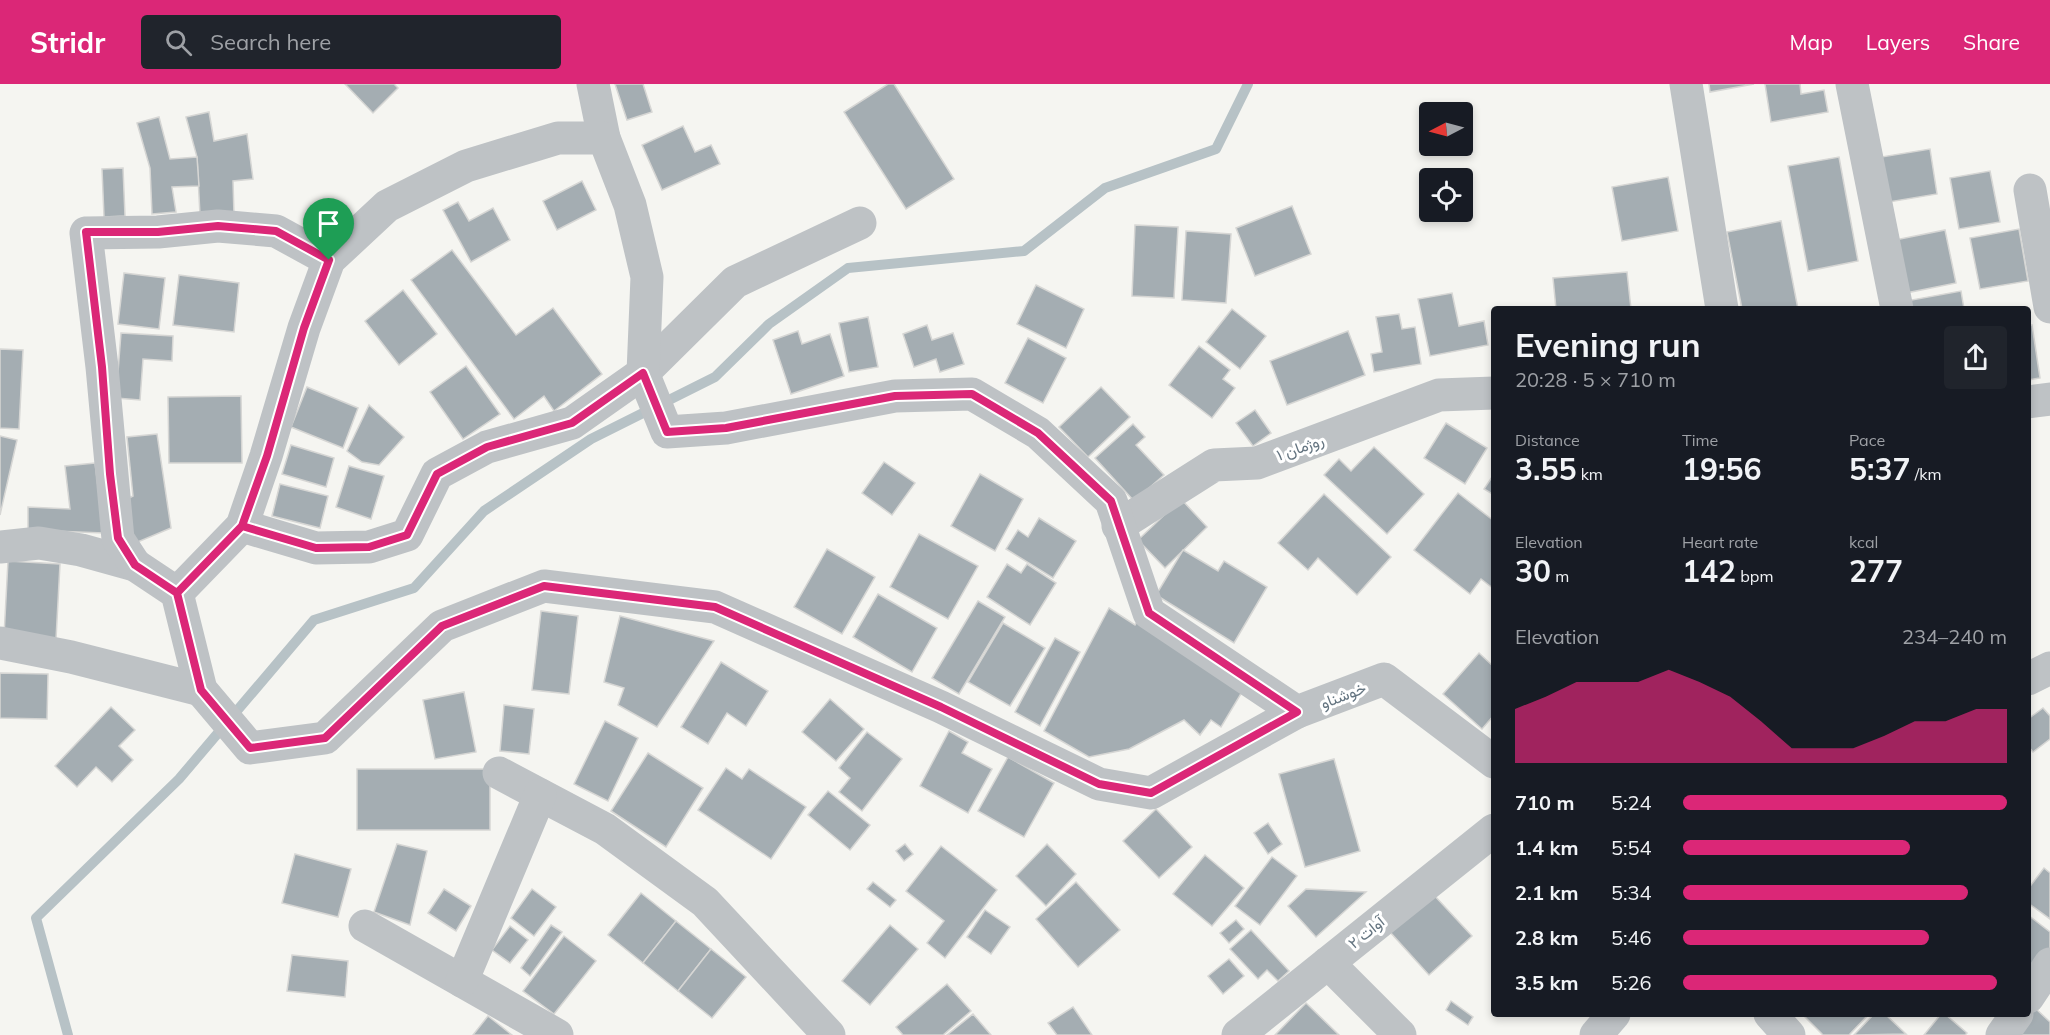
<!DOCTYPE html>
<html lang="en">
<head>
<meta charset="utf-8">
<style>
	:root { --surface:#171b24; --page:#20242c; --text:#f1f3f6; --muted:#9ea1a6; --accent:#db2777 }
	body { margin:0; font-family:Mulish,Vazirmatn,sans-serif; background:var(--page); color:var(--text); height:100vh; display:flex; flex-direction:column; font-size:22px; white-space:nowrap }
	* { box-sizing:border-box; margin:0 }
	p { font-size:20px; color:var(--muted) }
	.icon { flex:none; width:33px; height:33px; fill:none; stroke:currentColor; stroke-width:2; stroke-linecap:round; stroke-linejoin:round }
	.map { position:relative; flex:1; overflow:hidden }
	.details { position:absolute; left:1491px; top:222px; width:540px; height:711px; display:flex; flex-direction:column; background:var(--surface); border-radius:6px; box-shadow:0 3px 9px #0003 }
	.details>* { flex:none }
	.needle { width:39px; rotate:264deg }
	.tools { position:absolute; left:1419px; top:18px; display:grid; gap:12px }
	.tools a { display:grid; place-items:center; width:54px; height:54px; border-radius:6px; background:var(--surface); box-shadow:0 3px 9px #0003; font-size:30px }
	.pin { position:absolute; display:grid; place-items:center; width:51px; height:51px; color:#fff; margin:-62px -26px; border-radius:50% 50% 50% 0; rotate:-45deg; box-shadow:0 0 6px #0007 }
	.pin .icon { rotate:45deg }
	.round { display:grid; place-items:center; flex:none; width:63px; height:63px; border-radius:6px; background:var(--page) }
	.head { display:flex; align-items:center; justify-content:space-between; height:102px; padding:0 24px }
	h1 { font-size:33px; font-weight:700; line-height:45px }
	.metrics { display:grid; grid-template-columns:repeat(3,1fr); gap:9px; height:102px; padding:6px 24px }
	.metrics div { display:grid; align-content:center }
	.metrics b { font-size:30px; font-weight:700 }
	.metrics small { font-size:16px; font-weight:400 }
	.metrics p { font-size:16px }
	.chart { height:168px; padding:12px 24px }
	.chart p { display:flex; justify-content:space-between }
	.chart svg { width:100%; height:108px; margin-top:6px; fill:var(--accent); opacity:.7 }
	ul { padding:0 24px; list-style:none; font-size:20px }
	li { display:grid; grid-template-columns:96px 72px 1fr; align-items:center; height:45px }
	li i { height:15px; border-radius:8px; background:var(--accent) }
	header { display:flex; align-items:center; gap:36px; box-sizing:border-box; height:84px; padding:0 30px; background:var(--accent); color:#fff }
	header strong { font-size:28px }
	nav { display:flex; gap:33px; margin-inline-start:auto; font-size:21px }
	.search { width:420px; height:54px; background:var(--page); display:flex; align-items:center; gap:15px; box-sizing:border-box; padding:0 21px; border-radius:6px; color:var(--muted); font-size:22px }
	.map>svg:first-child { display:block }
</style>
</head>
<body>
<header>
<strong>Stridr</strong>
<div class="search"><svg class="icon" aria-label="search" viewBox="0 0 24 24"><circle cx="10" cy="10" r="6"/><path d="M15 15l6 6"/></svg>Search here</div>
<nav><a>Map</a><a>Layers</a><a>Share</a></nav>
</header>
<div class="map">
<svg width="2050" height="951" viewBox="0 0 2050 951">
	<rect width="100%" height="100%" fill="#f5f5f1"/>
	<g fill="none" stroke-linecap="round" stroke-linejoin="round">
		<polyline stroke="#b7c2c6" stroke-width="10" points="68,951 36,834 179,695 314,536 414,504 484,427 591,355 715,293 769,240 848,184 1024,167 1105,104 1216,65 1248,0"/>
	</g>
	<g fill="#a4adb2" stroke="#d6d6d4" stroke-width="1.5">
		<polygon points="345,0 394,0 398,4 373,29"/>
		<polygon points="615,0 643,0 652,28 627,36"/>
		<polygon points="888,0 894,0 954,95 906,125 844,28"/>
		<polygon points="1709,0 1754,0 1710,8"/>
		<polygon points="1765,0 1800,0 1801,10 1824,6 1828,28 1771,38"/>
		<polygon points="209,28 214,57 247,50 253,95 233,97 234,131 200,131 197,73 186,33"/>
		<polygon points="159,33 170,75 197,73 199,102 172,103 176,128 152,130 150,84 137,39"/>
		<polygon points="683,42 695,68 711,61 720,80 662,106 642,61"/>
		<polygon points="1930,65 1937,110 1877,120 1869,75"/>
		<polygon points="1839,73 1858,177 1808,187 1788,82"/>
		<polygon points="123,84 125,132 104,133 102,85"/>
		<polygon points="1990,87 2000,138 1959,145 1950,94"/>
		<polygon points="1668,93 1678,147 1622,157 1612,103"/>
		<polygon points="582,97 596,126 557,146 543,117"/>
		<polygon points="458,118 469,137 493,124 510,156 471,178 443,126"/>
		<polygon points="1292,122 1311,170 1255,192 1236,144"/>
		<polygon points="1781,137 1798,225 1742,225 1727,148"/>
		<polygon points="1135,141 1178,143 1174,214 1132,212"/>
		<polygon points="2019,145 2028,197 1980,205 1970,154"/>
		<polygon points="1945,146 1956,199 1906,209 1895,156"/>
		<polygon points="1186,147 1231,150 1226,219 1182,216"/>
		<polygon points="452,166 516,251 553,224 602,290 554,327 544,312 514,335 411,196"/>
		<polygon points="1627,188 1631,225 1556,225 1553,194"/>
		<polygon points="124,189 165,194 159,245 118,240"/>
		<polygon points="179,191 239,199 234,248 173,241"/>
		<polygon points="1036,201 1084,225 1066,264 1017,240"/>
		<polygon points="403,206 437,250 399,281 365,237"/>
		<polygon points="1961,207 1964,225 1907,225 1906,217"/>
		<polygon points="1452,209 1459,242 1484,237 1488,261 1430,272 1418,215"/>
		<polygon points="1232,225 1266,252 1240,285 1206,258"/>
		<polygon points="1399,230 1402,245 1415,243 1421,280 1374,288 1371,270 1382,268 1376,233"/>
		<polygon points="868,233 878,283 849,288 839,239"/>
		<polygon points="927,241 932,256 953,249 964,280 940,288 936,275 914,283 903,250"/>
		<polygon points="2032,241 2040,294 2028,296 2028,242"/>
		<polygon points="798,247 802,260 830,250 844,292 791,310 773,256"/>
		<polygon points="1348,247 1365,291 1287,321 1270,277"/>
		<polygon points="121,249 173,252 172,277 143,275 140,316 116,314"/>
		<polygon points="1028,254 1066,274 1043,319 1005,299"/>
		<polygon points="1199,262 1230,286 1223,295 1235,304 1212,334 1169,301"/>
		<polygon points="0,265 23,266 19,345 0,344"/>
		<polygon points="466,282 500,330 463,355 430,308"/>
		<polygon points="307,303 358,324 343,364 291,343"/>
		<polygon points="1101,303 1130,333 1088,373 1059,343"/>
		<polygon points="241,312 242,379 169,379 168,313"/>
		<polygon points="369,321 404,353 379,381 362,378 347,367"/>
		<polygon points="1255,326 1271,349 1253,362 1236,339"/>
		<polygon points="1446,339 1487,364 1465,400 1424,374"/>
		<polygon points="1133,340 1145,353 1136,361 1164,391 1134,417 1095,374"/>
		<polygon points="157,350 171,444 133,460 125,416 133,412 127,353"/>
		<polygon points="0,352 17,356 0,431"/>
		<polygon points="291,361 334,374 326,403 282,390"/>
		<polygon points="1374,363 1424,410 1387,450 1324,391 1339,375 1351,387"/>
		<polygon points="884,378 915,399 892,431 862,409"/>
		<polygon points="95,379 104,449 28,446 28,423 70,425 65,382"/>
		<polygon points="349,382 384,392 371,435 336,423"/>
		<polygon points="980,390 1023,415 995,467 951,442"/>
		<polygon points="1494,390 1494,411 1484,405"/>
		<polygon points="280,400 328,412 320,444 272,432"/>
		<polygon points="1458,409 1494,437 1494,505 1481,495 1470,510 1414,466"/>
		<polygon points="1324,410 1391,473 1357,511 1318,474 1308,486 1278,459"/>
		<polygon points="1181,415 1207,443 1165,484 1138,456"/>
		<polygon points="1039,434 1076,457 1053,494 1006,465 1018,446 1028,453"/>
		<polygon points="919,450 978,482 948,535 890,503"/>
		<polygon points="827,465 875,493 842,550 794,523"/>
		<polygon points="1183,466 1218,487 1224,477 1267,503 1234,559 1156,511"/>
		<polygon points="8,477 60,480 56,555 4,552"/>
		<polygon points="1007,480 1021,489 1027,480 1056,499 1030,541 987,513"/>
		<polygon points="878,510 937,544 912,588 853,553"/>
		<polygon points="978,517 1005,533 959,610 932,594"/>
		<polygon points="1109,524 1135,541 1141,531 1245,603 1221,643 1211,636 1200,651 1184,636 1129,665 1089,673 1044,647"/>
		<polygon points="541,527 578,532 569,610 532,606"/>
		<polygon points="620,532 714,557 657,643 618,621 624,604 604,598"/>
		<polygon points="1003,539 1045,564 1010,622 968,598"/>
		<polygon points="1055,554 1080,568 1040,642 1015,628"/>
		<polygon points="1479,569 1494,583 1494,631 1482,645 1443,610"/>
		<polygon points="721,578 768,607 746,642 727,629 708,660 681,643"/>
		<polygon points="0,589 48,590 47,635 0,634"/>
		<polygon points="464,608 476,668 435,675 423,616"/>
		<polygon points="830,615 864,645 836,677 802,648"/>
		<polygon points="504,621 534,625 529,670 500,667"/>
		<polygon points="111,623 135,646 119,662 133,676 112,698 96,683 77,703 55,682"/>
		<polygon points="2043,624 2050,632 2050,655 2033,668 2028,662 2028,635"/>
		<polygon points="605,637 638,654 608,717 574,700"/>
		<polygon points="949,647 968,658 962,669 992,685 968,729 920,702"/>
		<polygon points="867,648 902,675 862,727 839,708 850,694 839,684"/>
		<polygon points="648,669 703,704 666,763 611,727"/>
		<polygon points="1008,673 1054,699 1024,753 978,727"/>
		<polygon points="1334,675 1360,767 1305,783 1279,690"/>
		<polygon points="726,684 742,695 749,685 806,723 771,775 698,726"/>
		<rect x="357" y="685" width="133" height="61"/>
		<polygon points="828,707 870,741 850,766 808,731"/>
		<polygon points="1156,725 1192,763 1159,794 1123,757"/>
		<polygon points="1268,739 1282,760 1268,770 1254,749"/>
		<polygon points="397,760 427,767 410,841 374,828"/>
		<polygon points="905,760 913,770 904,777 896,767"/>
		<polygon points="1047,760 1076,790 1046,822 1016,792"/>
		<polygon points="941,762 997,806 945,874 927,859 944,837 906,807"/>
		<polygon points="295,770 351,785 338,833 282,819"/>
		<polygon points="1205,771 1244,804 1212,842 1173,810"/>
		<polygon points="1272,773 1297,792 1260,841 1235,822"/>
		<polygon points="2044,784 2050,789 2050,835 2028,819 2028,805"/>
		<polygon points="873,798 896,816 890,823 867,805"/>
		<polygon points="1076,798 1120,846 1078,883 1036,835"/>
		<polygon points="444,805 471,822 456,847 428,829"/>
		<polygon points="532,805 556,823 534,852 511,834"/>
		<polygon points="1306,805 1366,808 1316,853 1288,822"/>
		<polygon points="641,809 676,837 643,879 608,851"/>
		<polygon points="1432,809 1472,852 1429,891 1390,848"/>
		<polygon points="985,826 1010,843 991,870 967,853"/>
		<polygon points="2028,831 2050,848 2050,869 2028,897"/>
		<polygon points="1236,836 1244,845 1229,859 1220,849"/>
		<polygon points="676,837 711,865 678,907 643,879"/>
		<polygon points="551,841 562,848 530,892 521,884"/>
		<polygon points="890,841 918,865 870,921 842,897"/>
		<polygon points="510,842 528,856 510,879 492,866"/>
		<polygon points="1251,846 1289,887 1278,897 1267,886 1258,895 1230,865"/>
		<polygon points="564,852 596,877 554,930 523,907"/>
		<polygon points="711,865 746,893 712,934 678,907"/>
		<polygon points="292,871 348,877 345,913 287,907"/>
		<polygon points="1229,875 1244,892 1223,910 1208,892"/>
		<polygon points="947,900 971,927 943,951 903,951 896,943"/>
		<polygon points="1451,917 1473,933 1468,941 1446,926"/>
		<polygon points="1306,919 1339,951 1275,951"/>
		<polygon points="1073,923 1092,951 1057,951 1048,939"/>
		<polygon points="2035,924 2050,938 2050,951 2011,951"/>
		<polygon points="973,930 991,951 947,951"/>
		<polygon points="1802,930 1869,930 1849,951 1823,951"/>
		<polygon points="1874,930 1885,930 1906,950 1854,951"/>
		<polygon points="1941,930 1945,930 1967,949 1965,951 1924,951"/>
		<polygon points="488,932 512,951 473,951"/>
	</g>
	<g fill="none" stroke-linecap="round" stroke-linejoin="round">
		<g stroke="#bec2c5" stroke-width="33">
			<polyline points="593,0 604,54"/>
			<polyline points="1686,0 1722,225"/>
			<polyline points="1852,0 1897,225"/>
			<polyline points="2030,106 2050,223"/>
			<polyline points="2028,318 2050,315"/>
			<polyline points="242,442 316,464 369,463 407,451 437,390 487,363 572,339 643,289 735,198 860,139"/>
			<polyline points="1118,442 1214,381 1257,379 1439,311 1494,309"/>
			<polyline points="0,463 39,459 81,466 135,481 177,509 201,606 250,664 325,654 442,542 544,502 715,523 941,623 1099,700 1151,709 1297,628"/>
			<polyline points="135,481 118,455 102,283 86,149 158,148 218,142 276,147 329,176"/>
			<polyline points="177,509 242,442 266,372 304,244 329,176 387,122 466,82 558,54 604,54 630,121 647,193 643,289 667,348 726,344 895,312 972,310 1038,349 1111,417 1149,529 1297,628 1384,595 1494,678"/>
			<polyline points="0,559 71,573 201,606"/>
			<polyline points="2028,595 2050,584"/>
			<polyline points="499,689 605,745 705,818 829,951"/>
			<polyline points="365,842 557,951"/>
			<polyline points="1328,879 1400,951"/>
			<polyline points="462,897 540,711"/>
			<polyline points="2028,913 2050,880"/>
			<polyline points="1770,930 1789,951"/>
			<polyline points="1238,951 1494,746"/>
			<polyline points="1596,951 1614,930"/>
			<polyline points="2002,951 2017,930"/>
		</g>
	</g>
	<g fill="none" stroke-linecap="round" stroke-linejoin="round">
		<g stroke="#fff" stroke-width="12">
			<polyline id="route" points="329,176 304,244 267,372 242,442 177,509 201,606 250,664 325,654 442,542 544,502 715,523 941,623 1099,700 1151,709 1297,628 1149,529 1111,417 1038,349 972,310 895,312 726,344 667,348 643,289 572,339 487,363 437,390 407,451 369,463 316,464 242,442 177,509 135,481 118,454 110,390 102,283 86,148 158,148 218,142 276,147 329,176"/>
		</g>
		<use href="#route" stroke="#db2777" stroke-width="8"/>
	</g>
	<g text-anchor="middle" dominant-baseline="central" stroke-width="6" stroke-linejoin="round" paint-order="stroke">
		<g font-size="16" fill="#657581" stroke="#fff">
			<text transform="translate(1300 363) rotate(-20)">روژمان ۱</text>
			<text transform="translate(1343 611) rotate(-21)">خوشناو</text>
			<text transform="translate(1366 848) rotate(-39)">آوات ۲</text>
		</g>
	</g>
</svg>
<div class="tools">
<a><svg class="needle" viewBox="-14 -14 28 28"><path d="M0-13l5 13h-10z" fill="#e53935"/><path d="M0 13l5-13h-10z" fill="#9ea1a6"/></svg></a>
<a><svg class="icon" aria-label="locate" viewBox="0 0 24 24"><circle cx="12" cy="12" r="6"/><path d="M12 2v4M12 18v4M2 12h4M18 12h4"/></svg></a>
</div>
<div class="pin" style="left:329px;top:176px;background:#1e9e55"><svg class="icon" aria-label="arrive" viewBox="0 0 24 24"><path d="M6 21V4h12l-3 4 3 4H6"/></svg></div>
<section class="details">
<div class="head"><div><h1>Evening run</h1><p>20:28 · 5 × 710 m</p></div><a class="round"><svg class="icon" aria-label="share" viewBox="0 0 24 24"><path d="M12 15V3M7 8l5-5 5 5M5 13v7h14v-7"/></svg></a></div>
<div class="metrics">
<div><p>Distance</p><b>3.55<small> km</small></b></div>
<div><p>Time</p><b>19:56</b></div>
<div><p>Pace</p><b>5:37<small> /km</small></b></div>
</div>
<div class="metrics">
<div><p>Elevation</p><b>30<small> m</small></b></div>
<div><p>Heart rate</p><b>142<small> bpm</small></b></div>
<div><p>kcal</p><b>277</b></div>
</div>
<div class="chart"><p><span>Elevation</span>234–240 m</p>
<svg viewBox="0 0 160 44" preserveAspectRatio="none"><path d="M0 44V22L10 17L20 11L30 11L40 11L50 6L60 11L70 17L80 27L90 38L100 38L110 38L120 33L130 27L140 27L150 22L160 22V44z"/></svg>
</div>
<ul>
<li><b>710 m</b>5:24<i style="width:100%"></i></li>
<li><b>1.4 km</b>5:54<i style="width:70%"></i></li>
<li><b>2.1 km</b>5:34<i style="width:88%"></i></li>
<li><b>2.8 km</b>5:46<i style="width:76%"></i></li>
<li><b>3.5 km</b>5:26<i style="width:97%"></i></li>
</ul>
</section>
</div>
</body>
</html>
